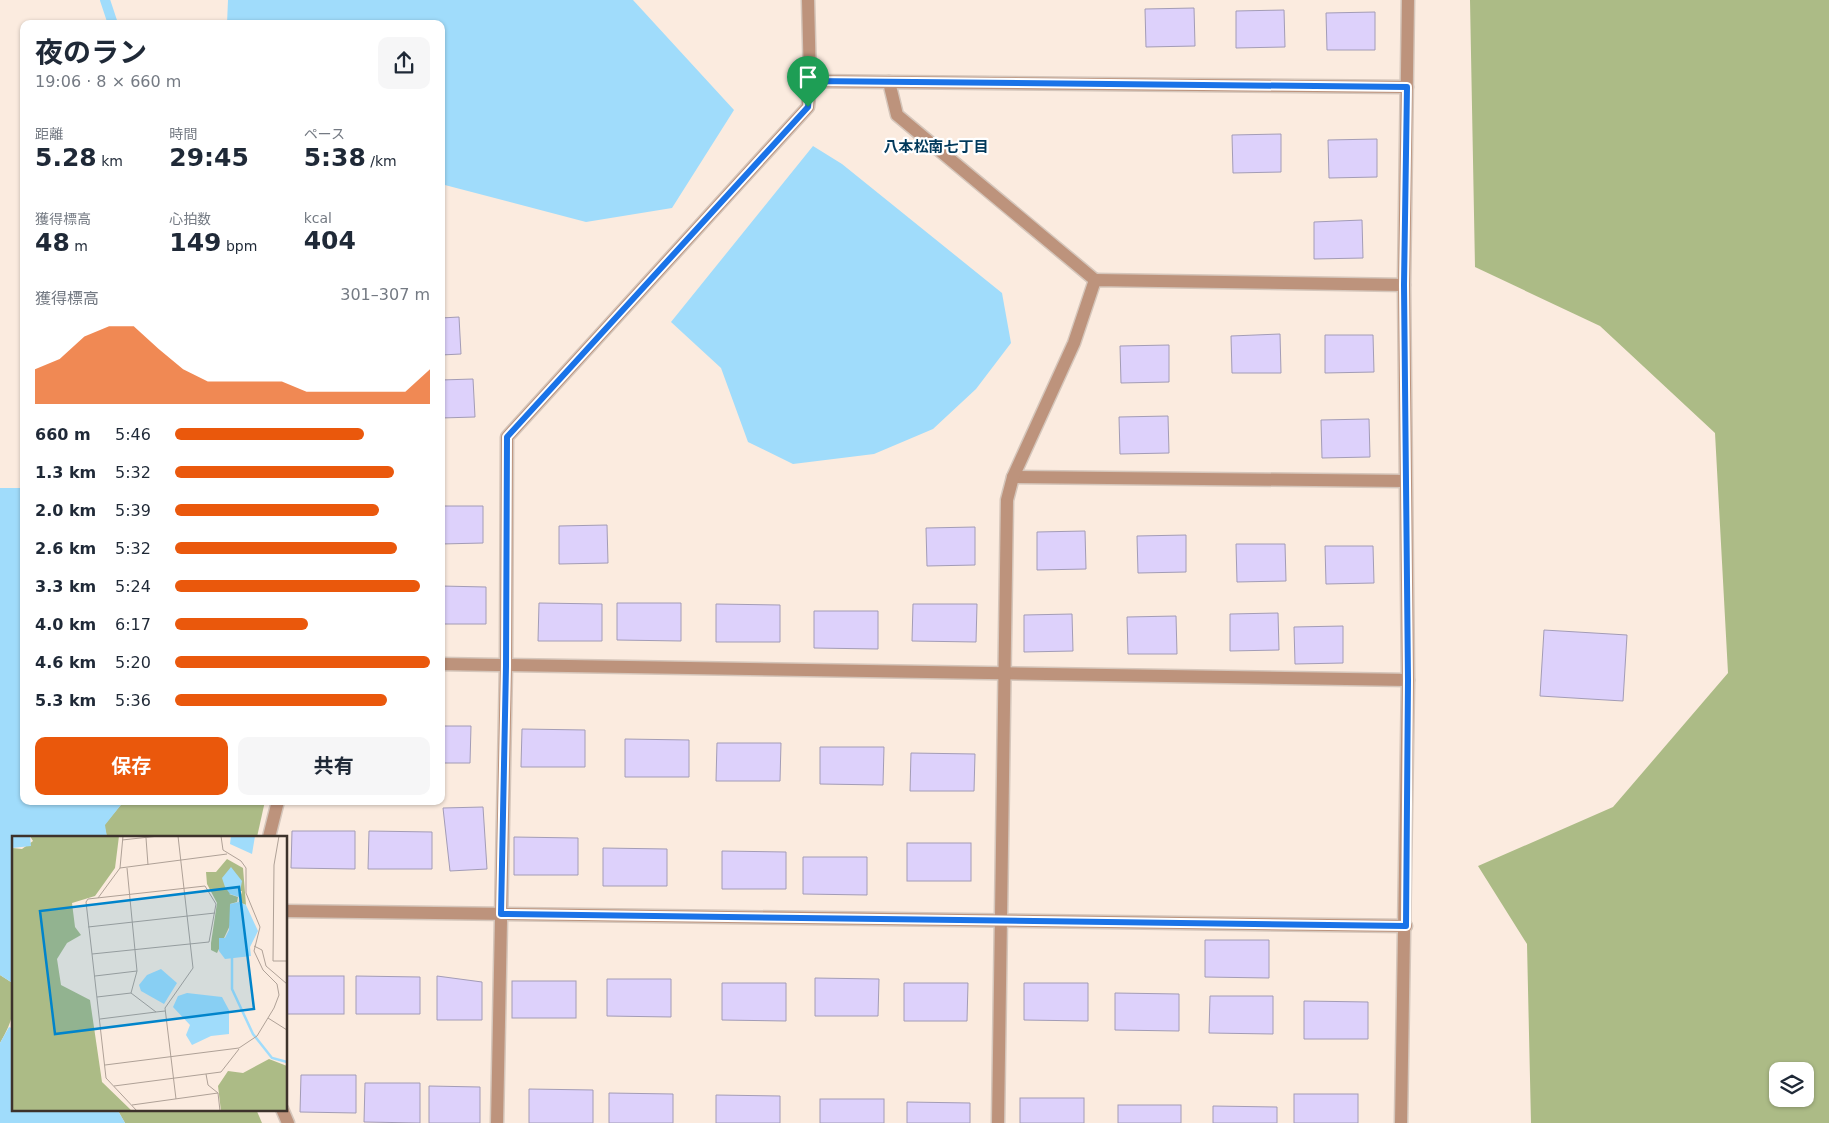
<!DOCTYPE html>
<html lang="ja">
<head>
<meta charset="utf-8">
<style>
	:root { --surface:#fff; --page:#f6f6f7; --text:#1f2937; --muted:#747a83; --accent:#ea580c }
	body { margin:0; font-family:"DejaVu Sans","Noto Sans JP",sans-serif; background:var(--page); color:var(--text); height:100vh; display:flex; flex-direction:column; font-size:19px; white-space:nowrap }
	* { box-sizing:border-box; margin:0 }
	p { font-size:16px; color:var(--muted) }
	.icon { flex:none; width:28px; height:28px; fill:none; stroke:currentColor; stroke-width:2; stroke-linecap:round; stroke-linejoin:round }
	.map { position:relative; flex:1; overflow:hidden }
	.panel { position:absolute; left:20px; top:20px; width:425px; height:785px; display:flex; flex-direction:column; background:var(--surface); border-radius:10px; box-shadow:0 1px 4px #0004 }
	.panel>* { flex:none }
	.controls { position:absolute; left:1769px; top:1062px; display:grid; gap:10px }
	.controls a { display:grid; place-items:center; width:45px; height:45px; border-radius:10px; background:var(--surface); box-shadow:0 1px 4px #0004; font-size:25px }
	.pin { position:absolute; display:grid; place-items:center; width:42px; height:42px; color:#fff; margin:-51px -21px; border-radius:50% 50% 50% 0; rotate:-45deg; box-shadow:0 0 5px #0007 }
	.pin .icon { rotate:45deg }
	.round { display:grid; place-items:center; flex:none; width:52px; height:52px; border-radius:10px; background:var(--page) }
	.summary { display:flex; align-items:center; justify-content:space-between; height:85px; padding:0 15px }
	h1 { font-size:28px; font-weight:700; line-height:38px }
	.figures { display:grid; grid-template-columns:repeat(3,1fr); gap:8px; height:85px; padding:5px 15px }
	.figures div { display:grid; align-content:center }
	.figures b { font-size:25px; font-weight:700 }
	.figures small { font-size:14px; font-weight:400 }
	.figures p { font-size:14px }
	.chart { height:140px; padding:10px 15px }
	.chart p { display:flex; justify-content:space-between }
	.chart svg { width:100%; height:90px; margin-top:5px; fill:var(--accent); opacity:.7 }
	.primary-button { display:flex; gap:10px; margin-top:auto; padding:10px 15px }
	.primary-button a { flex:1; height:58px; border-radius:10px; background:var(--accent); color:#fff; font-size:20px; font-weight:700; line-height:58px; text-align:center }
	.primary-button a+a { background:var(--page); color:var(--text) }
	ul { padding:0 15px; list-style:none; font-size:16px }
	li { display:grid; grid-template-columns:80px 60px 1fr; align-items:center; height:38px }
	li i { height:12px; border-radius:6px; background:var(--accent) }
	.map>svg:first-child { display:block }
</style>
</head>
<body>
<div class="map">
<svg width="1829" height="1123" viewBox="0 0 1829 1123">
	<rect width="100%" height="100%" fill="#fbebdf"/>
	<g fill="#acbb86" fill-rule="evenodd">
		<path d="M 1470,0 L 1829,0 L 1829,1123 L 1531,1123 L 1527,944 L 1478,866 L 1613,807 L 1728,673 L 1715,433 L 1600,326 L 1475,267 ZM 1805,1071 L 1805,1099 L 1778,1099 L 1778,1071 Z"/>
		<polygon points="124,801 265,801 257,837 107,837 104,825"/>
		<path d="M 0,975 L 14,984 C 14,1012 14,1018 0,1043 Z"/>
		<polygon points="117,1109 256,1109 262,1123 125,1123"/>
	</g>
	<g fill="#a0dcfb">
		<polygon points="228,0 633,0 734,110 672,208 586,222 441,184 441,24 227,24"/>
		<polygon points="813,146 842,164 1002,293 1011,343 976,389 933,429 874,454 793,464 748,442 721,368 671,322"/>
		<polygon points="0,488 24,488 24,801 124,801 105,825 107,837 14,837 14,984 0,975"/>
		<polygon points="9,1027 14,1029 14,1109 117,1109 125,1123 0,1123 0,1043"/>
	</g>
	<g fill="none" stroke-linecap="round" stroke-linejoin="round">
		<polyline stroke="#a0dcfb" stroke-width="10" points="105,0 113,24"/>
	</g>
	<g fill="#ddd1fb" stroke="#a39cb6">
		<polygon points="1194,8 1195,46 1146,47 1145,9"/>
		<polygon points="1284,10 1285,47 1236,48 1236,11"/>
		<polygon points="1375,12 1375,50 1327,50 1326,13"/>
		<polygon points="1281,134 1281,172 1233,173 1232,135"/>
		<polygon points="1377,139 1377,177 1329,178 1328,140"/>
		<polygon points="1362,220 1363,258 1314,259 1314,222"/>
		<polygon points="459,317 461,354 441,355 441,318"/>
		<polygon points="1280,334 1281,373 1232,373 1231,336"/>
		<polygon points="1325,335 1373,335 1374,372 1325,373"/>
		<polygon points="1169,345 1169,382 1121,383 1120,346"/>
		<polygon points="473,379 475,417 441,418 441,380"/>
		<polygon points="1168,416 1169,453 1120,454 1119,417"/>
		<polygon points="1369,419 1370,457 1322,458 1321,420"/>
		<polygon points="441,506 483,506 483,543 441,544"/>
		<polygon points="607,525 608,563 559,564 559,526"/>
		<polygon points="975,527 975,565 927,566 926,528"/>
		<polygon points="1085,531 1086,569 1037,570 1037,532"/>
		<polygon points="1186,535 1186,572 1138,573 1137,536"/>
		<polygon points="1236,544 1285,544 1286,581 1237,582"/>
		<polygon points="1325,546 1373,546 1374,583 1326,584"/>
		<polygon points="441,586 486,587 486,624 441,624"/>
		<polygon points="539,603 602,604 602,641 538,641"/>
		<polygon points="617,603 681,603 681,641 617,640"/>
		<polygon points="716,604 780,605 780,642 716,642"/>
		<polygon points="913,604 977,604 976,642 912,641"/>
		<polygon points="814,611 878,611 878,649 814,648"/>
		<polygon points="1278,613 1279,650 1230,651 1230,614"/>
		<polygon points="1072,614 1073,651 1024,652 1024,615"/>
		<polygon points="1176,616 1177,654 1128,654 1127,617"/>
		<polygon points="1343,626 1343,663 1295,664 1294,627"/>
		<polygon points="1544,630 1627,635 1623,701 1540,696"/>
		<polygon points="441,726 471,726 470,763 441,763"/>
		<polygon points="522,729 585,730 585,767 521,767"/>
		<polygon points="625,739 689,740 689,777 625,777"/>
		<polygon points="717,743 781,743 780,781 716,781"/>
		<polygon points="820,747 884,747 883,785 820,784"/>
		<polygon points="911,753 975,754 974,791 910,791"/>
		<polygon points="483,807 487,869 450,871 443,808"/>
		<polygon points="292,831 355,831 355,869 291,868"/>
		<polygon points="369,831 432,832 432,869 368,869"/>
		<polygon points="514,837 578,838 578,875 514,875"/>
		<rect x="907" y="843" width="64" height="38"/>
		<polygon points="603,848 667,849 667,886 603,886"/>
		<polygon points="722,851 786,852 786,889 722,889"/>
		<polygon points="803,857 867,857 867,895 803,894"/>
		<polygon points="1205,940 1269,940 1269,978 1205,977"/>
		<rect x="286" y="976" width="58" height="38"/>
		<polygon points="356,976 420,977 420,1014 356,1014"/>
		<polygon points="437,976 482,982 482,1020 437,1020"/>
		<polygon points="815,978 879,979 878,1016 815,1016"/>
		<polygon points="607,979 671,979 671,1017 607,1016"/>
		<rect x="512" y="981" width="64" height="37"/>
		<polygon points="722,983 786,983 786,1021 722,1020"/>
		<polygon points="904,983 968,983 967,1021 904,1021"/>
		<polygon points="1024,983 1088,983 1088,1021 1024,1020"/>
		<polygon points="1115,993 1179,994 1179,1031 1115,1030"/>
		<polygon points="1210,996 1273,996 1273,1034 1209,1033"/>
		<polygon points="1304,1001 1368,1002 1368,1039 1304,1039"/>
		<polygon points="301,1075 356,1075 356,1113 300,1112"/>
		<polygon points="365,1083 420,1083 420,1123 364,1122"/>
		<polygon points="429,1086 480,1087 480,1123 429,1123"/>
		<polygon points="529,1089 593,1090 593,1123 529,1123"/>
		<polygon points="609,1093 673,1094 673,1123 609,1123"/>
		<rect x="1294" y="1094" width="64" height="29"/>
		<polygon points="716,1095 780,1096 780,1123 716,1123"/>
		<rect x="1020" y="1098" width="64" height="25"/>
		<rect x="820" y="1099" width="64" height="24"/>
		<polygon points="907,1102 970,1103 970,1123 907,1123"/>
		<rect x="1118" y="1105" width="63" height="18"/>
		<polygon points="1213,1106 1277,1107 1277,1123 1213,1123"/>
	</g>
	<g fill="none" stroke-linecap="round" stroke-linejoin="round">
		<g stroke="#d5c6bb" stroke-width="15">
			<g id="street">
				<polyline points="810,81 889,82 897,115 1095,280"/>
				<polyline points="889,82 1407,87"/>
				<polyline points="1013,477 1405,481"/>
				<polyline points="441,664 1408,680"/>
				<polyline points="269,837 278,801"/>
				<polyline points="286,911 1406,926"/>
				<polyline points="282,1109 288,1123"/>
				<polyline points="497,1123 506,666 507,437 808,107 810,81 808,0"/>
				<polyline points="998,1123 1007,500 1013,477 1074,343 1095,280 1404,285"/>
				<polyline points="1401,1123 1408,680 1404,285 1408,0"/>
			</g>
		</g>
		<use href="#street" stroke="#bd937c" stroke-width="12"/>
	</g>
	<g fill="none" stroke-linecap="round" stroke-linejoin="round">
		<g stroke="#fff" stroke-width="10">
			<polygon id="route" points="810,81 1407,87 1404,285 1408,680 1406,926 501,914 506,666 507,437 808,107"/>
		</g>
		<use href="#route" stroke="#1a73e8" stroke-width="6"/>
	</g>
	<g text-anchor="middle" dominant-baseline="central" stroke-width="4.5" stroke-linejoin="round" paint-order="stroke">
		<g font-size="15" font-weight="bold" fill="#023a5c" stroke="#fff">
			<text x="936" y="147">八本松南七丁目</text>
		</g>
	</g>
	<g transform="translate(12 836)">
		<rect width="275" height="275" fill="#fbebdf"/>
		<path d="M 18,0 L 107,0 L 103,32 L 83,60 L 60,67 L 63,91 L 69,99 L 55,107 L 45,123 L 49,149 L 78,164 L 90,246 L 120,275 L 0,275 L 0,12 L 10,13 L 21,5 ZM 215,23 L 231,32 L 234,69 L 227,66 L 230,55 L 217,58 L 226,61 L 225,66 L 218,68 L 220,85 L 205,117 L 199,114 L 199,107 L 205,67 L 195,48 L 194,36 L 204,36 ZM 257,223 L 275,230 L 275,275 L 209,275 L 206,250 L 216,235 L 231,237 Z" fill="#acbb86"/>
		<path d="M 0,0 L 18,0 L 19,10 L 0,12 ZM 219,0 L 243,0 L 240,18 L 218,8 ZM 219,31 L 230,45 L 227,61 L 218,58 L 213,51 L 210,42 ZM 227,66 L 234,69 L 246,95 L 238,111 L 239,120 L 213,123 L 207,115 L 207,102 L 213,102 L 217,94 L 218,68 ZM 149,133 L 165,147 L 152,168 L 129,155 L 127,149 L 135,139 ZM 175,157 L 210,161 L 217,174 L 217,198 L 199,200 L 180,209 L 174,199 L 178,189 L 161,171 L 166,160 Z" fill="#a0dcfb"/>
		<path fill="none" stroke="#a0dcfb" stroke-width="2.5" d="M 220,122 L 220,153 L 241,198 L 260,222 L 275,226"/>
		<path fill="none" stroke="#afa197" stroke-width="1" d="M 267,0 L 262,29 L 261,125 L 275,125M 134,2 L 136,29M 110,4 L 147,0M 108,32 L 215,18M 86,62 L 108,32 L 111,0M 76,91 L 203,77M 242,110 L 250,114 L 254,130 L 275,148M 80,118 L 197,106 L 204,68 L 193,50 L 76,63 L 74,66 L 80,118 L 94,242 L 125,275M 83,140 L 125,135M 119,157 L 144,176 L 153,175M 85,161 L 119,157 L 125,135 L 115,32M 256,182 L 275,194M 88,183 L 144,176M 93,229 L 227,212 L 245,200 L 262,172 L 267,159 L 265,148 L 251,134 L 242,115 L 248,91 L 234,57 L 234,32 L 229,25 L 211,14 L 209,0M 194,238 L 196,249 L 206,257 L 208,275M 102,250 L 209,236 L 227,213M 164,263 L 153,172 L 181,132 L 166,0M 120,269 L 206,257"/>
		<path fill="#0084cb" fill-opacity="0.15" stroke="#0084cb" stroke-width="2.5" d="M 227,51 L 242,173 L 43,198 L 28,75 Z"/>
		<rect width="275" height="275" fill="none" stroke="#3d322b" stroke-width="2.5"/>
	</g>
</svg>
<div class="controls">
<a><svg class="icon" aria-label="layers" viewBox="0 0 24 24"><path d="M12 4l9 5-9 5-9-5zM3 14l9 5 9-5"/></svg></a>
</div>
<div class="pin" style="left:808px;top:107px;background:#1e9e55"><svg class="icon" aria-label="arrive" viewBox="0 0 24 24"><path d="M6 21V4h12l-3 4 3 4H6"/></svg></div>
<section class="panel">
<div class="summary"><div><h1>夜のラン</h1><p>19:06 · 8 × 660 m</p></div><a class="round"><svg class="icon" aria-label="share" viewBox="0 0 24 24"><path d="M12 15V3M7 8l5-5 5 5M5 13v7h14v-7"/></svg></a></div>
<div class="figures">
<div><p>距離</p><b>5.28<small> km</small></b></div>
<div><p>時間</p><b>29:45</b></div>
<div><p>ペース</p><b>5:38<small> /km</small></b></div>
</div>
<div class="figures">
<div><p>獲得標高</p><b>48<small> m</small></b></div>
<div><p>心拍数</p><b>149<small> bpm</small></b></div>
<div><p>kcal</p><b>404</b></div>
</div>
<div class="chart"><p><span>獲得標高</span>301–307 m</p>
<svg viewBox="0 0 160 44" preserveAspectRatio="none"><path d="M0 44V27L10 22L20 11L30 6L40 6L50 17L60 27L70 33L80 33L90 33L100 33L110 38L120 38L130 38L140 38L150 38L160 27V44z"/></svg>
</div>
<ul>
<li><b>660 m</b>5:46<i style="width:74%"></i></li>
<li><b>1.3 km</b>5:32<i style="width:86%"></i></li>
<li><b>2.0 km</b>5:39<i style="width:80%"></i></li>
<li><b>2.6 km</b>5:32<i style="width:87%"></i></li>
<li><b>3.3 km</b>5:24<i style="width:96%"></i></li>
<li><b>4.0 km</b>6:17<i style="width:52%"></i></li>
<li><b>4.6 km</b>5:20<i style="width:100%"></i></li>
<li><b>5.3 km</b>5:36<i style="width:83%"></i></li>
</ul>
<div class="primary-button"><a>保存</a><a>共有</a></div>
</section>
</div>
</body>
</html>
